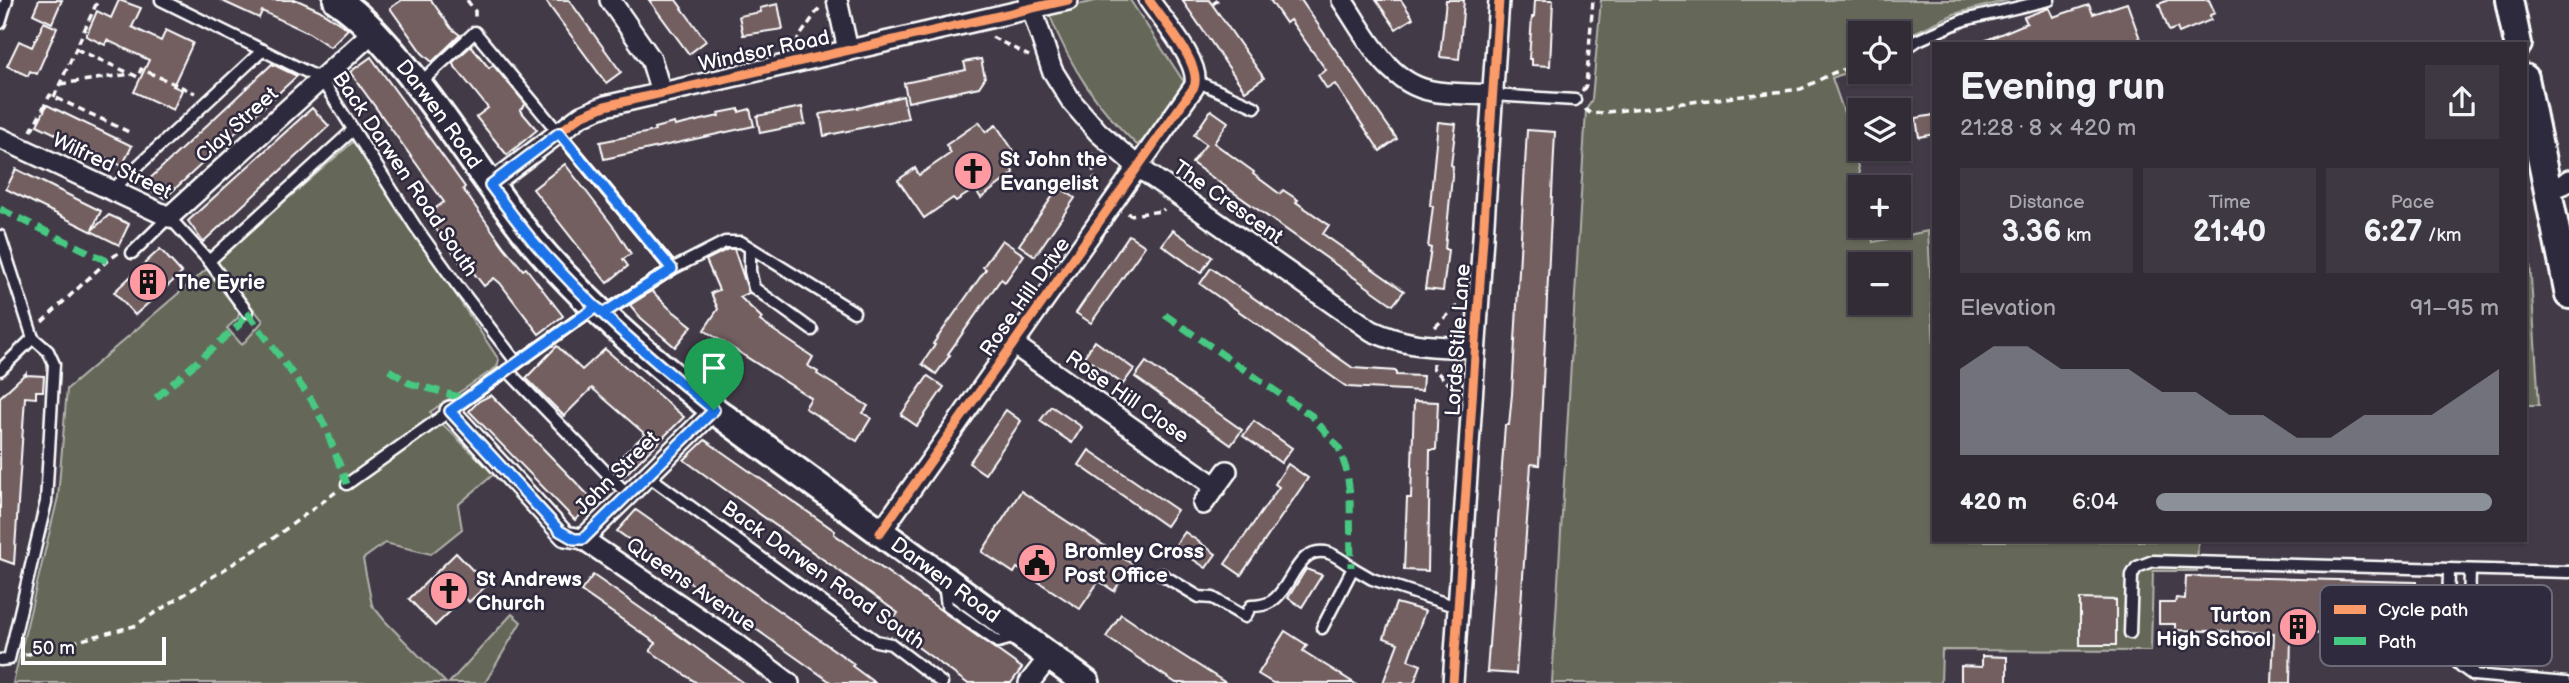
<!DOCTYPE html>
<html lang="en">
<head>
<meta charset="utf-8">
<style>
	:root { --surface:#322c36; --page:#3d3842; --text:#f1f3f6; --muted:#a8a7ad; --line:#4d4851; --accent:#8c9099 }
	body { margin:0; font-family:"Balsamiq Sans",sans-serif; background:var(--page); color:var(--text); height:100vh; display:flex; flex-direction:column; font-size:26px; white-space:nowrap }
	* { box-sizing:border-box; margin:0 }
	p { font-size:23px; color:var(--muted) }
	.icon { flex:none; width:38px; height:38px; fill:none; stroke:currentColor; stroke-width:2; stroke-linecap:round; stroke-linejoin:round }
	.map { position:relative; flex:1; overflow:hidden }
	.sheet { position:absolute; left:1932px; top:42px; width:595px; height:500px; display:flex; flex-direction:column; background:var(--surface); border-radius:0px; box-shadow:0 2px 5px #0004,0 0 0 2px var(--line) }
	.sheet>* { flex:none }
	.fabs { position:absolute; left:1848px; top:21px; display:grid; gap:14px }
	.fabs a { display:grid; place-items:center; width:63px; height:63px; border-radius:0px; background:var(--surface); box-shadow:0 2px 5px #0004,0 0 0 2px var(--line); font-size:35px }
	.scale { position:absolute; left:21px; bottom:18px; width:145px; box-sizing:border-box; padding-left:7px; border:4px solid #fff; border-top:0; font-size:19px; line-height:24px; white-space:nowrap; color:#fff; -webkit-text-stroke:5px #2f2a3d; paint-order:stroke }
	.pin { position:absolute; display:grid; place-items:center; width:60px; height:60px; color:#fff; margin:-72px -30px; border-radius:50% 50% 50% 0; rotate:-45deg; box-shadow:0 0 7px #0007 }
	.pin .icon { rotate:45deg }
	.round { display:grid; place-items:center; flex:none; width:74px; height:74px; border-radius:0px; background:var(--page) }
	.overview { display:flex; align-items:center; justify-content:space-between; height:119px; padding:0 28px }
	h1 { font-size:38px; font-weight:700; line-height:52px }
	.metrics { display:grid; grid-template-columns:repeat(3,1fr); gap:10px; height:119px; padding:7px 28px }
	.metrics div { display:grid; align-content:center; border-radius:0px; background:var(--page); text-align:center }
	.metrics b { font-size:30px; font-weight:700 }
	.metrics small { font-size:19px; font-weight:400 }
	.metrics p { font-size:19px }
	.chart { height:196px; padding:14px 28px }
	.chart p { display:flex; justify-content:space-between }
	.chart svg { width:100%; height:126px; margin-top:7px; fill:var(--accent); opacity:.7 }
	ul { padding:0 28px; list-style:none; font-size:23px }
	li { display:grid; grid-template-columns:112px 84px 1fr; align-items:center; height:52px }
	li i { height:18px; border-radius:9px; background:var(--accent) }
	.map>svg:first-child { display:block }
</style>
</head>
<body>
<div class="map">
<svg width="2569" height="683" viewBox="0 0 2569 683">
	<rect width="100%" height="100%" fill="#433a48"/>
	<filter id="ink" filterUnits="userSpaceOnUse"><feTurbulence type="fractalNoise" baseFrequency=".0143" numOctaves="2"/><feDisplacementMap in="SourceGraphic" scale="14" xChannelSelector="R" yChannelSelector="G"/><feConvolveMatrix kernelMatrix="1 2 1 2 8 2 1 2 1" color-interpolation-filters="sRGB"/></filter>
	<g filter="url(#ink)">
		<g fill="#656758" stroke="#b2b3ac" stroke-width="2" fill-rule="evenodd">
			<path d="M 1100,0 L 1130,0 L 1186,85 L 1150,135 L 1137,145 C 1096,106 1071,68 1050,16 L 1059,9 Z"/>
			<path d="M 1601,0 L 2008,0 L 1954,14 L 1899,40 L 1899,33 L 1860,33 L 1860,67 L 1832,78 L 1851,133 L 1862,187 L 1860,226 L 1870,226 L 1873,242 L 1928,231 L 1934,347 L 1934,541 L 2198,541 L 2197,571 L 2153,571 L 2151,651 L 1942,650 L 1941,683 L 1552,683 L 1586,110 L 1592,99 ZM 1860,264 L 1899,264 L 1899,303 L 1860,303 Z"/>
			<polygon points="354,141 499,360 497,367 430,412 494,474 458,505 462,529 431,554 385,543 363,559 372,605 385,621 446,683 13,683 58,497 67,389 208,268 240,309 238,318 227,328 242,345 263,321 216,261"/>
			<polygon points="2530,262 2539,405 2525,405 2525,264"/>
			<polygon points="512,614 521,622 485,683 449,683"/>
		</g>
		<g fill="#735e61" stroke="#fff" stroke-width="2">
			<polygon points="39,0 62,0 52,23 33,14"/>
			<polygon points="119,0 141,8 132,27 161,41 166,30 193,43 173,86 182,90 173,110 134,92 149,60 107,40 105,45 86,36 97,11 111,18"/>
			<polygon points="220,0 297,0 319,10 348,29 330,47 309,33 262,11 259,18"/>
			<polygon points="402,0 431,0 451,28 460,35 432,62 422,53 390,8"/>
			<polygon points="545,0 569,0 621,72 606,83"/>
			<polygon points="649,0 676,0 706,41 689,54"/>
			<polygon points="1182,0 1209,0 1264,78 1245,91"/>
			<polygon points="1270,0 1301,0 1397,139 1380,151 1335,84 1327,89 1318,75 1326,70 1290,20 1286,23"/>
			<polygon points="1376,0 1401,0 1413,18 1396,29"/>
			<polygon points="1446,0 1464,0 1459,59 1440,57"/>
			<polygon points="1535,0 1553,0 1550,66 1532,65 1532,59 1529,59 1532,17 1534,17"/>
			<polygon points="2168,0 2209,0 2215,13 2210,15 2211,20 2179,33 2177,28 2169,31 2159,4"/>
			<polygon points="2127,3 2140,39 2126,44 1977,44 2027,23 2024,17 2049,8 2053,17 2089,5 2093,14"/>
			<polygon points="778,4 783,29 743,35 739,16 761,12 760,8"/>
			<polygon points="44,22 57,28 37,74 30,71 28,76 7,66 19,41 32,47"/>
			<polygon points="471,46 489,68 493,65 526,104 520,110 537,130 507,155 476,117 488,108 452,63"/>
			<polygon points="371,57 465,187 463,189 504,247 523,270 526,268 563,316 539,334 500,283 494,278 484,286 462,258 462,265 426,215 444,202 350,72"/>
			<polygon points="981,59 985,78 979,87 908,102 904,83 966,70 964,62"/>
			<polygon points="272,64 297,76 165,198 142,186"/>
			<polygon points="903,96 908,118 824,136 820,114 862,107"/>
			<polygon points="47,105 132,146 122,166 37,125"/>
			<polygon points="802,107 805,124 760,133 757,116"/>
			<polygon points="312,108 329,126 203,242 188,221"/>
			<polygon points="739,109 739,112 750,109 754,126 604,159 600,142 655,131 654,128 674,123 675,126 719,116 718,113"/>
			<polygon points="1211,110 1228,122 1214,143 1254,172 1253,174 1280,194 1283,190 1298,200 1296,202 1329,225 1323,234 1404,291 1393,305 1192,163 1206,144 1194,135"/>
			<polygon points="1934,115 1934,134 1919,137 1916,118"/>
			<polygon points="979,122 986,132 996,125 1017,156 1007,163 1014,173 981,198 975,189 956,201 953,198 924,218 898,180 915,168 919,175 951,153 946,145"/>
			<polygon points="1438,122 1456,124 1451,165 1453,166 1445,249 1448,250 1443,291 1425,289 1431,248 1428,247 1433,206 1430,206"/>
			<polygon points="1527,130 1555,132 1539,465 1531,464 1516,674 1487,672 1505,425 1509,425 1512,394"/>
			<polygon points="565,164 616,230 631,254 623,259 628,266 607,283 533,189"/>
			<polygon points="16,169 101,211 92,230 109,215 129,224 119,245 6,189"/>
			<polygon points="1059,187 1075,198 1035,256 1019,245"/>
			<polygon points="1173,230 1212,257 1201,273 1162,245"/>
			<polygon points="1129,235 1145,246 1091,323 1076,313"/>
			<polygon points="1002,240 1024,255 1005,282 1001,279 948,354 950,355 936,374 922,364 935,345 933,344 986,269 983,267"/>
			<polygon points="160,249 182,273 135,315 114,292"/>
			<polygon points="728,249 734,249 749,293 740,297 762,318 760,321 813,357 808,366 818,372 817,374 868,406 863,413 871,418 857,441 805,408 811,398 704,330 718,309 711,293 719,290 706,260"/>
			<polygon points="1211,268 1353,368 1396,371 1396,375 1423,376 1422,391 1347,387 1200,284"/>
			<polygon points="652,291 669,308 692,326 675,347 641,318 630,305"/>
			<polygon points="1095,341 1134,369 1123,384 1084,357"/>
			<polygon points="557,346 582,370 605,349 684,417 622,478 611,466 645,434 592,388 564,416 526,378"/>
			<polygon points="1146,362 1242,430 1231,445 1135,377"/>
			<polygon points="26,373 26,375 44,376 43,391 36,391 36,398 25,397 14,564 0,559 0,397"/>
			<polygon points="928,376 944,387 917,426 901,415"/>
			<polygon points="491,395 595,502 575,520 469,411 479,401"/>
			<polygon points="1414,401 1438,402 1436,450 1430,450 1428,571 1404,570 1407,498 1411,498"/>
			<polygon points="1051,406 1082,427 1072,443 1040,421"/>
			<polygon points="1006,410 1021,421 985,474 969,463"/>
			<polygon points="1254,421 1292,448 1281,463 1243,436"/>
			<polygon points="705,440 835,531 834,534 1022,668 1011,683 967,683 889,626 898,613 684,460"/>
			<polygon points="1089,450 1177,510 1166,526 1079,465"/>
			<polygon points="1288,464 1308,478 1241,575 1225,564 1279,487 1275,484"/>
			<polygon points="1021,491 1132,564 1114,591 1099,581 1080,609 1017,568 1014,573 982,552"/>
			<polygon points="636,510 854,664 852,666 875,683 832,683 617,531"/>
			<polygon points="1185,532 1216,554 1206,568 1174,547"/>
			<polygon points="456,553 487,585 469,602 465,597 435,626 409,599"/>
			<polygon points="1306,569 1322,575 1302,607 1288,598"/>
			<polygon points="593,575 662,623 744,683 697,683 650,651 656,643 581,591"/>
			<polygon points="2186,576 2416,582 2416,586 2423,586 2422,636 2291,633 2290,683 2272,683 2274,633 2175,630 2175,624 2159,624 2159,603 2175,603 2176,598 2185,599"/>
			<polygon points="2080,599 2116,600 2116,645 2080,645"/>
			<polygon points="1396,603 1425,611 1408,660 1421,665 1414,683 1383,683 1398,643 1384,638"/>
			<polygon points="1121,614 1168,646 1226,683 1176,683 1106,637"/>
			<polygon points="1285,631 1307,645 1303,651 1354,683 1273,683 1258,674"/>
			<polygon points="1982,656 2007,657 2007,683 1961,683 1961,666 1982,667"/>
		</g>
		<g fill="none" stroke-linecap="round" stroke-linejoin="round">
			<g stroke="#fff" stroke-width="15">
				<g id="service">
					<polyline points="161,0 321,79 415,226 457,285 517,363"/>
					<polyline points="0,23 7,0"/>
					<polyline points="1899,53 1918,40 1964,20 2049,0"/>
					<polyline points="1196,81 1255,107"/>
					<polyline points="419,84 475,32 672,269"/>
					<polyline points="1492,95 1575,100"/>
					<polyline points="112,190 263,50"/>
					<polyline points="0,236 33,338 48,351 54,364 46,502 9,659 0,660"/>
					<polyline points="750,248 750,271 754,288 812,330"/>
					<polyline points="132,253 169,217 209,261 247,312"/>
					<polyline points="209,261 353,130"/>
					<polyline points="604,313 672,269 725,242 741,242 854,312"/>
					<polyline points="0,370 33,338"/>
					<polyline points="507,370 628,495"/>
					<polyline points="647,475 876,641 891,644 942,683"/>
					<polyline points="347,484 593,309"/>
					<polyline points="2470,570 2468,649 2473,675"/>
					<path d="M 1161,574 L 1199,597 L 1213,598 L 1245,617 L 1251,606 C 1258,606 1266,605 1272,601 C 1292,588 1297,544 1329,553 C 1337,556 1346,563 1353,568"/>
					<polyline points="944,584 947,606 998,642 1016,637"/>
					<polyline points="1322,628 1353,568 1372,579 1457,607"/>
					<polyline points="2130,633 2132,575 2137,567 2153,561 2449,569"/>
					<path d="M 2566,683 L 2473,675 C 2466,670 2457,665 2453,657 C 2445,640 2449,590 2449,569 L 2569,572"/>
				</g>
			</g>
			<g stroke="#fff" stroke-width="24">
				<g id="minor">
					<polyline points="610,0 651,59 661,92"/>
					<polyline points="837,0 848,50"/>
					<path d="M 1029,0 L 1052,70 L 1072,102 L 1098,132 L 1138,167 L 1372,331 C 1409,348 1436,346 1475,348"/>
					<path d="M 1342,0 C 1365,34 1387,83 1432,91 C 1451,95 1473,93 1492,95"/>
					<polyline points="0,138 169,217 374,31"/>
					<polyline points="490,185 581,116 605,106 1068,0"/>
					<polyline points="2549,190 2564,184 2569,180"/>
					<polyline points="1013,344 1216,487"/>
					<polyline points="450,411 565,536 583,539 737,644 789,683"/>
					<polyline points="1203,504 1227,471"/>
					<path d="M 880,533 L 1194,87 C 1203,64 1162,20 1149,0"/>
					<polyline points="583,539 714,410"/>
					<polyline points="1029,683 1050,656"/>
					<polyline points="1453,683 1499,0"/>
				</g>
			</g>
			<g stroke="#fff" stroke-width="32">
				<g id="secondary">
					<path id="s1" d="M 337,0 C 361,16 379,37 398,59 C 446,116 484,181 531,239 C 584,303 650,358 714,410 L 1086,683"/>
					<polyline points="2509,0 2518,44"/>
					<polyline points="2525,78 2569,295"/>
				</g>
			</g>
			<g stroke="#fff" stroke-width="3.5" stroke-dasharray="7 5" stroke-linecap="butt">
				<polyline points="467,0 475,11 475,19"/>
				<polyline points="1213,4 1218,0"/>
				<polyline points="992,37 1029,56"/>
				<polyline points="799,45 798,39 820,7"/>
				<polyline points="76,49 138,77 141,69 195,93"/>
				<polyline points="60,84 131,74"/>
				<polyline points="1582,91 1586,86 1593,0"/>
				<polyline points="54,97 98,0"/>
				<polyline points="1585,109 1591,114 1801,89 1833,73 1860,64"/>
				<polyline points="31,131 50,95 129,132"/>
				<polyline points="1092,153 1095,189 1099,192"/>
				<polyline points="1128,213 1130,215 1162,211 1164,209"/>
				<polyline points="42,322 107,261 120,252"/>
				<polyline points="1435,327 1456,307 1461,307"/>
				<polyline points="1433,363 1433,368 1453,388"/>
				<polyline points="25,655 134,626 268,542 336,492"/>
			</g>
			<use href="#service" stroke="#2f2a3d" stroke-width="10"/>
			<use href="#minor" stroke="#2f2a3d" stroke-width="19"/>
			<use href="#secondary" stroke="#2f2a3d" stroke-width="26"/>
			<g stroke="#46c982" stroke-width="7" stroke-dasharray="14 7" stroke-linecap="butt">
				<polyline points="0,209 107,261"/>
				<polyline points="1165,315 1312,416 1339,448 1347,472 1350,494 1351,567"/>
				<polyline points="389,370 409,383 466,399"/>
				<polyline points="156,398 240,324 247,312 311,399 324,424 347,484"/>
			</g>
			<g stroke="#2f2a3d" stroke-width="13">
				<g id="cycleway">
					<polyline points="490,185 581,116 605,106 1068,0"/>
					<path d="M 880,533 L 1194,87 C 1203,64 1162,20 1149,0"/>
					<polyline points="1453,683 1499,0"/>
				</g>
			</g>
			<use href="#cycleway" stroke="#fa9b69" stroke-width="9"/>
		</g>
	</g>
	<g fill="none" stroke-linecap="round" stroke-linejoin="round" filter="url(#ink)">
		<g stroke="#fff" stroke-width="14">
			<path id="route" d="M 714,410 C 650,358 586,303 533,241 C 518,223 504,204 490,185 L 559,133 L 672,269 L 604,313 L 596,307 L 450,411 L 560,531 L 574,539 L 583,539 L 714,410"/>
		</g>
		<use href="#route" stroke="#1a73e8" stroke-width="9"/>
	</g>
	<defs>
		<g id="church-disc" transform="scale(2.0125)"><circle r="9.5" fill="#ff9aa2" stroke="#2f2a3d"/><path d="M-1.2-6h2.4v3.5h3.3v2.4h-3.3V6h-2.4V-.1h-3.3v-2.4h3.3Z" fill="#111"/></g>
		<g id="building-disc" transform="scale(2.0125)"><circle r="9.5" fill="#ff9aa2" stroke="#2f2a3d"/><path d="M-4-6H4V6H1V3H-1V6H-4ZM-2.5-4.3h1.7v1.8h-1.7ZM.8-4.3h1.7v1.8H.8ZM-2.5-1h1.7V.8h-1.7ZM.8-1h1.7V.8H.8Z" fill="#111"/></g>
		<g id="civic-disc" transform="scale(2.0125)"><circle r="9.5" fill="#ff9aa2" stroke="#2f2a3d"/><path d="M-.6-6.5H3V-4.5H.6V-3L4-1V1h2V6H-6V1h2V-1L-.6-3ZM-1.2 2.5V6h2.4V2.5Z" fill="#111"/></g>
	</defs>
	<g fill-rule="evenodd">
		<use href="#church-disc" x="973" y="171"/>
		<use href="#building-disc" x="148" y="282"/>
		<use href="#civic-disc" x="1037" y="563"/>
		<use href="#church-disc" x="449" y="591"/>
		<use href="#building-disc" x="2298" y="627"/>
	</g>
	<g text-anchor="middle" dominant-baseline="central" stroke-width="5" stroke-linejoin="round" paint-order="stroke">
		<g font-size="21" fill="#fff" stroke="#2f2a3d">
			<text transform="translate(764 51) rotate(-12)">Windsor Road</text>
			<text stroke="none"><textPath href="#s1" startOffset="154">Darwen Road</textPath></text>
			<text transform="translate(237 125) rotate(-42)">Clay Street</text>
			<text transform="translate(112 166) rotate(25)">Wilfred Street</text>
			<text transform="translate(405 174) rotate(56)">Back Darwen Road South</text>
			<text transform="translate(1228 202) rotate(35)">The Crescent</text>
			<text transform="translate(1025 297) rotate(-55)">Rose Hill Drive</text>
			<text transform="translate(1458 340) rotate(-86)">Lords Stile Lane</text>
			<text transform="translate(1127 397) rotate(35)">Rose Hill Close</text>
			<text transform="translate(617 473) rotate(-45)">John Street</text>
			<text transform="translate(823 575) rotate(35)">Back Darwen Road South</text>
			<text stroke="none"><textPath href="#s1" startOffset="847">Darwen Road</textPath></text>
			<text transform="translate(691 585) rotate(34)">Queens Avenue</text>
		</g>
		<g font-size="21" font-weight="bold" fill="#fff" stroke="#2f2a3d" text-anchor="start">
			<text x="1000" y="159">St John the<tspan x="1000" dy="24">Evangelist</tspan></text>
			<text x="175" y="282">The Eyrie</text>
			<text x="1064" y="551">Bromley Cross<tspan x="1064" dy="24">Post Office</tspan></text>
			<text x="476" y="579">St Andrews<tspan x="476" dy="24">Church</tspan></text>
			<text x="2271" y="615" text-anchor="end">Turton<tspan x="2271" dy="24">High School</tspan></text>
		</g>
	</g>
	<rect x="2320" y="585" width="232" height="81" rx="10" fill="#2f2a3d" stroke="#6d6a77" stroke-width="2"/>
	<rect x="2334" y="605" width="32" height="9" fill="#fa9b69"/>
	<rect x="2334" y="637" width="32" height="8" fill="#46c982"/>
	<g font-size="19" fill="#fff">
		<text x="2378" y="616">Cycle path</text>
		<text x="2378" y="648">Path</text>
	</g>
</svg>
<div class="fabs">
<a><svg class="icon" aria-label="locate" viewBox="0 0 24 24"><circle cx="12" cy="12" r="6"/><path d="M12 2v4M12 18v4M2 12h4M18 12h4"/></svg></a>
<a><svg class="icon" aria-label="layers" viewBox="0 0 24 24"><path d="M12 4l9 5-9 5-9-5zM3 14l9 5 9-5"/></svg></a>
<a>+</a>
<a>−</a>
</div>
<div class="scale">50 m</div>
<div class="pin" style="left:714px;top:410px;background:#1e9e55"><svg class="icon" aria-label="arrive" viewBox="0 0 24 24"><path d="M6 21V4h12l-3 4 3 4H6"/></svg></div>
<section class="sheet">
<div class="overview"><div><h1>Evening run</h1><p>21:28 · 8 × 420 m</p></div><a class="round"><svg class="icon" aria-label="share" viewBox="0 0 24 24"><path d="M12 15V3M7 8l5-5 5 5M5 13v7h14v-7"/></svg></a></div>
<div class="metrics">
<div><p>Distance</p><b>3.36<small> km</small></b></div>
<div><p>Time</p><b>21:40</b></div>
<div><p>Pace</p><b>6:27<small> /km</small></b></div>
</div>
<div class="chart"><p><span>Elevation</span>91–95 m</p>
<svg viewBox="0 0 160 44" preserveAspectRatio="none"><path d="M0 44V14L10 6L20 6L30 14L40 14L50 14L60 22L70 22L80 30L90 30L100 38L110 38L120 30L130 30L140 30L150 22L160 14V44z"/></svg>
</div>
<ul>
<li><b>420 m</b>6:04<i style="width:98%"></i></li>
</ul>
</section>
</div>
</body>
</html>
